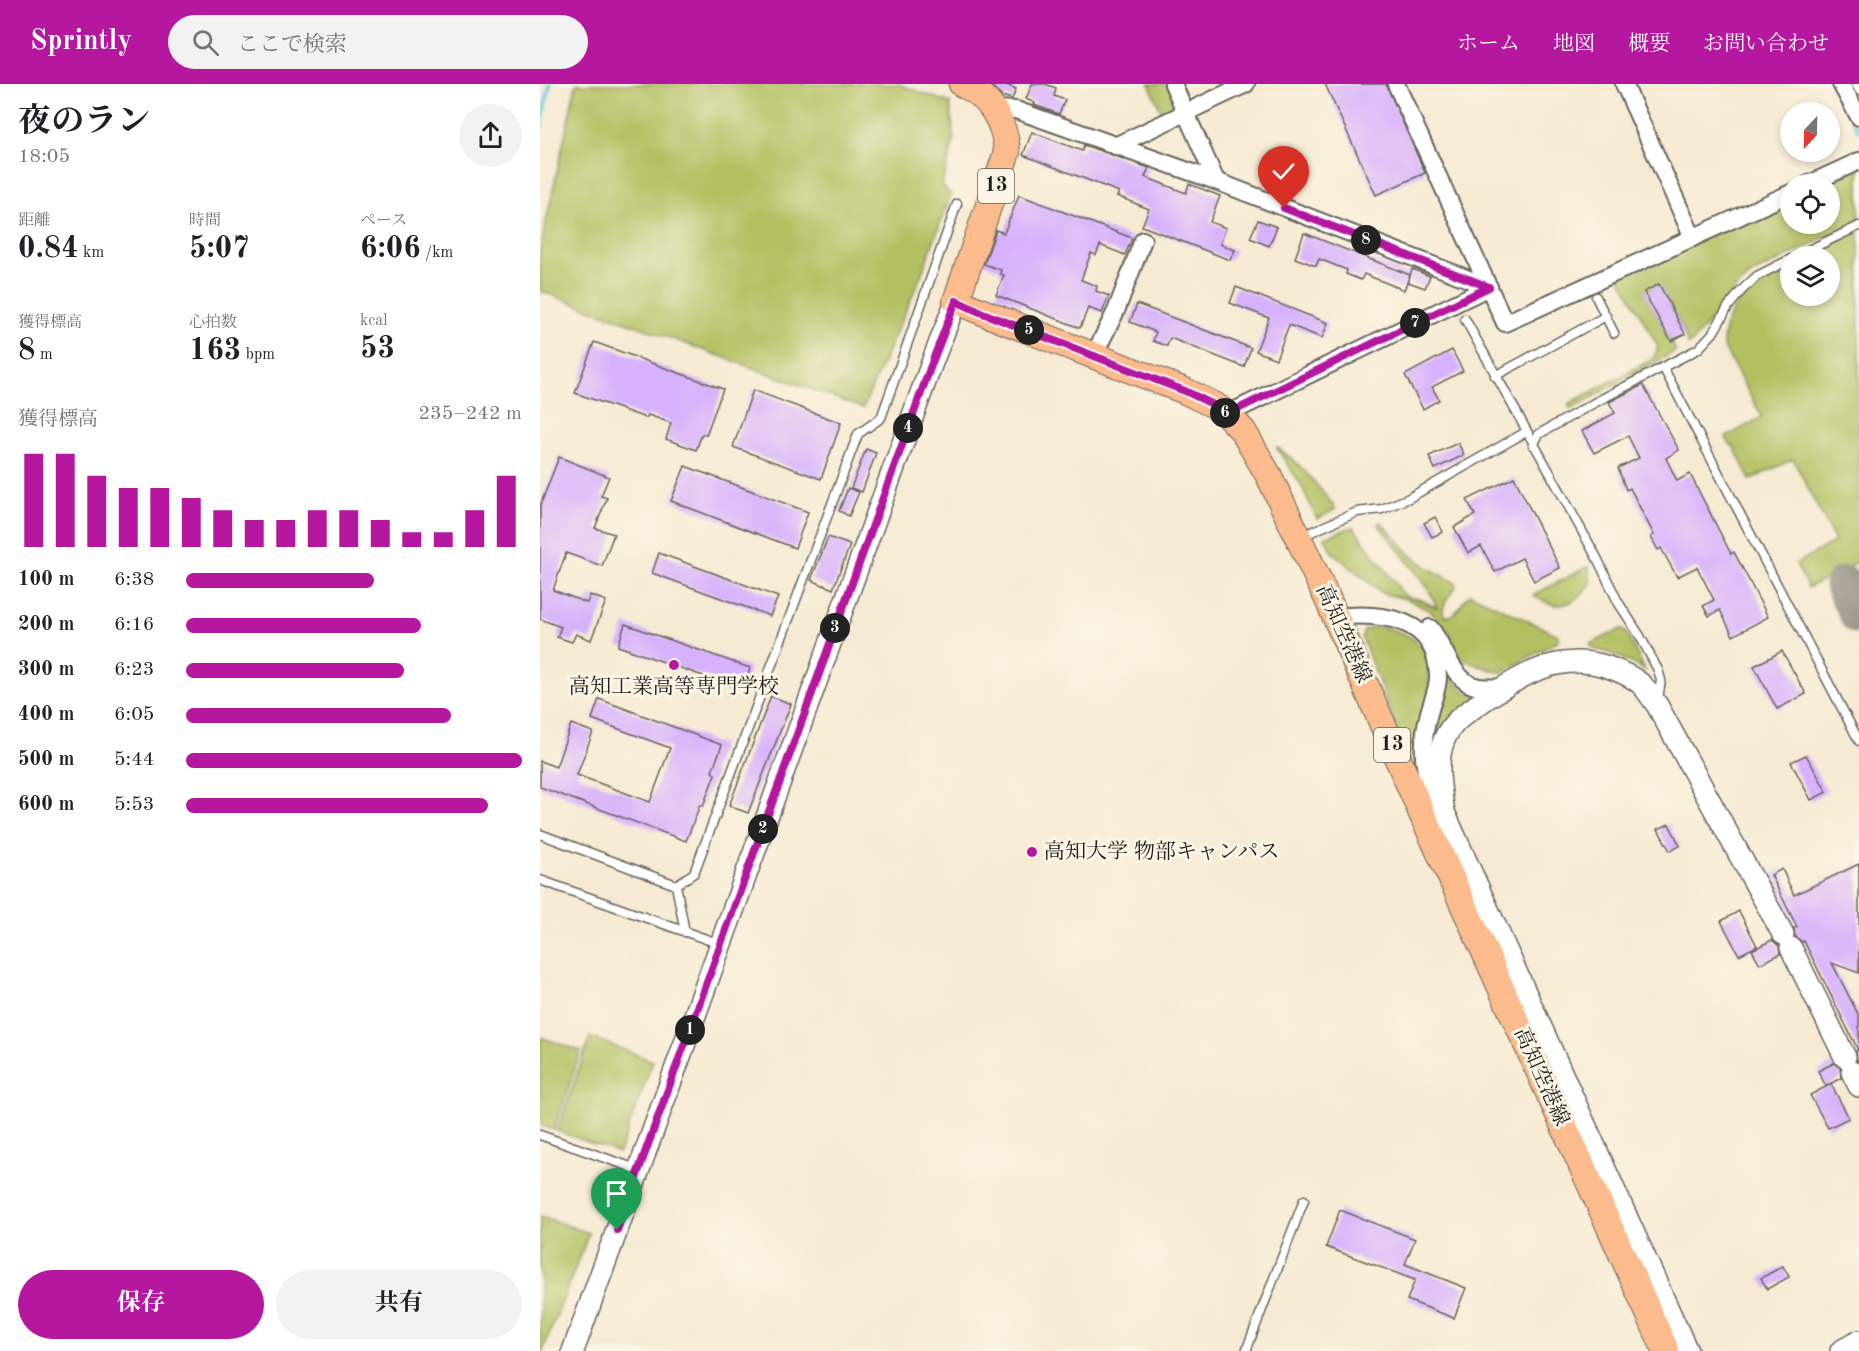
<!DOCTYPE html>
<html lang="ja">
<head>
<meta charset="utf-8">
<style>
	:root { --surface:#fff; --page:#f2f2f2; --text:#202124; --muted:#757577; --accent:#b5179e }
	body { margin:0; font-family:"Old Standard TT","Noto Serif JP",serif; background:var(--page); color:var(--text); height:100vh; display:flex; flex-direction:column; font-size:22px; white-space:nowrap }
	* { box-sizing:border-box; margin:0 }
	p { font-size:20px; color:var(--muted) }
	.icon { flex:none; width:33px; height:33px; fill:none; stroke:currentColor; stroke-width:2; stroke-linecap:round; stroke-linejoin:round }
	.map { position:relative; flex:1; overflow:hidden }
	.side { display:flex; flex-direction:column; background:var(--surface); width:540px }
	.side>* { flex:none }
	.needle { width:39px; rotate:202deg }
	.fabs { position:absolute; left:1240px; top:18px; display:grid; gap:12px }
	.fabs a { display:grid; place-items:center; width:60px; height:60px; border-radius:50%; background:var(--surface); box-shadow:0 3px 9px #0003; font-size:30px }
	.pin { position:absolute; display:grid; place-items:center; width:51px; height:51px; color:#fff; margin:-62px -26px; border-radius:50% 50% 50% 0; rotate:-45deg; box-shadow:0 0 6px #0007 }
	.pin .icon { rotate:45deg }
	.km { position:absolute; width:30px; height:30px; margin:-15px; border-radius:50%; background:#222; color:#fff; font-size:16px; line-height:30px; text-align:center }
	.round { display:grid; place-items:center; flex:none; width:63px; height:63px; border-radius:32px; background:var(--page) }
	.summary { display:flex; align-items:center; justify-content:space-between; height:102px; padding:0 18px }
	h1 { font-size:33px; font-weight:700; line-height:45px }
	.metrics { display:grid; grid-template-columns:repeat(3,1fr); gap:9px; height:102px; padding:6px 18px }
	.metrics div { display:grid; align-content:center }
	.metrics b { font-size:30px; font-weight:700 }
	.metrics small { font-size:16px; font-weight:400 }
	.metrics p { font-size:16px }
	.chart { height:168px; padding:12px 18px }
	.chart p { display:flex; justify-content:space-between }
	.chart svg { width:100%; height:108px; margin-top:6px; stroke:var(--accent); stroke-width:6 }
	.button { display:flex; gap:12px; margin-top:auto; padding:12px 18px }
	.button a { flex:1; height:69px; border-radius:36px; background:var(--accent); color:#fff; font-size:24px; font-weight:700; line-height:69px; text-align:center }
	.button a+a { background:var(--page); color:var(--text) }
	ul { padding:0 18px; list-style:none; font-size:20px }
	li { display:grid; grid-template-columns:96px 72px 1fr; align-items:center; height:45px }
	li i { height:15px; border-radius:8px; background:var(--accent) }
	header { display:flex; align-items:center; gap:36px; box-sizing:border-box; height:84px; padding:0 30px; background:var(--accent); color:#fff }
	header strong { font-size:28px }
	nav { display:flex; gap:33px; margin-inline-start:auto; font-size:21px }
	.search { width:420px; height:54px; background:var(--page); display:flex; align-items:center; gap:15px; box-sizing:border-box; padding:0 21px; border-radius:33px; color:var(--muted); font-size:22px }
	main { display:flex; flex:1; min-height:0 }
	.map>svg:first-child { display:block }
</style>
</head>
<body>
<header>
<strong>Sprintly</strong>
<div class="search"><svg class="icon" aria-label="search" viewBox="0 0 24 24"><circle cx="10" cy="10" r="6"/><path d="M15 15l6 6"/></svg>ここで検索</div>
<nav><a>ホーム</a><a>地図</a><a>概要</a><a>お問い合わせ</a></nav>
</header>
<main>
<section class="side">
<div class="summary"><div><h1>夜のラン</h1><p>18:05</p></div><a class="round"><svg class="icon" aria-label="share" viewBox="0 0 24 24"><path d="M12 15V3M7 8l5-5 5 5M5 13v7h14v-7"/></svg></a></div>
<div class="metrics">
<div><p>距離</p><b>0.84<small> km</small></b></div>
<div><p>時間</p><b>5:07</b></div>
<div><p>ペース</p><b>6:06<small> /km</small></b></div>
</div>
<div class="metrics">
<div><p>獲得標高</p><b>8<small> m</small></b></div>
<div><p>心拍数</p><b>163<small> bpm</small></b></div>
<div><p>kcal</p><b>53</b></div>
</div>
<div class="chart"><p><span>獲得標高</span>235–242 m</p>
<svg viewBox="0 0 160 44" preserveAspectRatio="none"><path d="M5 44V6M15 44V6M25 44V15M35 44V20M45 44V20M55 44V24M65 44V29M75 44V33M85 44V33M95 44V29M105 44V29M115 44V33M125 44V38M135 44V38M145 44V29M155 44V15"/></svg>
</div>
<ul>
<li><b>100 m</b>6:38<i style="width:56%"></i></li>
<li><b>200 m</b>6:16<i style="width:70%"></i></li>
<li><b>300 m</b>6:23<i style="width:65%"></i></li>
<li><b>400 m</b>6:05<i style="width:79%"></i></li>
<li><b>500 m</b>5:44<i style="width:100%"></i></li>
<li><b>600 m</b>5:53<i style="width:90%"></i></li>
</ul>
<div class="button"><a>保存</a><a>共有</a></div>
</section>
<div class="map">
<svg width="1319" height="1267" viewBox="0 0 1319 1267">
	<rect width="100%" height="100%" fill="#fcf5e5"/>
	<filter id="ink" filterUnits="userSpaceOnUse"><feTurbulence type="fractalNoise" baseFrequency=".0167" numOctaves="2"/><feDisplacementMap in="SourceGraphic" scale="12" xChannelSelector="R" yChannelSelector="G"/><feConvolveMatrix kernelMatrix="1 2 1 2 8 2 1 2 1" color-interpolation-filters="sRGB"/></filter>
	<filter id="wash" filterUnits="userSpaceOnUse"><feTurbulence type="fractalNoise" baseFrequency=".008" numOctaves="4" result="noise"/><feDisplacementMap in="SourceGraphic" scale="24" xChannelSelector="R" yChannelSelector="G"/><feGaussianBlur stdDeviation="1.35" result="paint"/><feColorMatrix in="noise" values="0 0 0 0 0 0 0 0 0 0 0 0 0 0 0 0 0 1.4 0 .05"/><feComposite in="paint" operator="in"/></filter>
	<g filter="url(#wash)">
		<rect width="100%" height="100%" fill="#f6ead2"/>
		<g fill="#b3c062" stroke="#686e3f" stroke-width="1.5">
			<polygon points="36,0 358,0 410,19 414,56 402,101 411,111 380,194 323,324 0,207 0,165"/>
			<polygon points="609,0 627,0 638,25 623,31"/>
			<polygon points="1319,84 1319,137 1214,189 1197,203 1152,259 1148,261 1144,250 1145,249 1119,201 1105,208 1136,267 1031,325 1028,320 1113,275 1118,263 1079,192 1251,115 1251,140 1290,140 1290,100 1283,100"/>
			<path d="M 1319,148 L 1319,477 L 1268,504 L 1256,480 L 1295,457 L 1253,375 L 1210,396 L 1194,363 L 1189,359 L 1186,353 L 1222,333 L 1183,262 C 1183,221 1217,195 1251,179 L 1251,212 L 1290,212 L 1290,172 L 1266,172 Z"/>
			<path d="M 736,363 C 761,379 778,402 796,425 L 777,435 L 760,399 Z"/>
			<path d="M 841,438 L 870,470 L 885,482 L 916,499 L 916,503 C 910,511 900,522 904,532 C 919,535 919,517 931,510 L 1018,551 L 1018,557 L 963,588 L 958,588 L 923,576 L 917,570 L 910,549 L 890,527 L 869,516 L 842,509 L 791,467 L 785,453 L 813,443 L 865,512 L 881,516 L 897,524 L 888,504 L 838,440 Z"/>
			<path d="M 1049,482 L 1051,499 C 1043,511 1031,522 1015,521 C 1008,520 999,514 993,511 Z"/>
			<path d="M 838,542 C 854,545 872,551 883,563 C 894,576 887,684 886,706 L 861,655 L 822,554 L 824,546 Z"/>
			<path d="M 1081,545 L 1086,548 L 1105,586 C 1088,577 1072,568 1053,565 L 1050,560 Z"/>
			<polygon points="903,584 923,606 938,612 890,665"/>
			<polygon points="0,953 41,967 14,1046 0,1041"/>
			<polygon points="50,953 113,977 79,1069 17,1047"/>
			<polygon points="0,1132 49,1149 3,1267 0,1267"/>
		</g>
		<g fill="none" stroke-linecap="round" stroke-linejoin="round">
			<g stroke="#5cc7d7" stroke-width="4.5">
				<polyline points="1313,36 1319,47"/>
				<polyline points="0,45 10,0"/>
			</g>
			<polyline stroke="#898377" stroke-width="39" points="1304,501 1319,531"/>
		</g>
		<g id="blocks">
			<g fill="#d7b1fc">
				<polygon points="450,0 464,0 476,5 472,15 461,12"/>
				<polygon points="492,0 505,0 516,4 514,12 525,16 519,30 494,21 495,19 486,15"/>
				<polygon points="785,0 846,0 885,89 836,111"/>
				<polygon points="492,48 542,67 544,61 609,84 605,93 646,109 649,100 680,112 670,138 686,144 680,160 695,166 690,176 602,142 609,125 577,112 579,108 483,71"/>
				<polygon points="479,111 592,154 585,171 560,161 556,171 551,169 541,196 557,202 556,207 569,212 562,229 548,224 540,244 456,211 464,191 460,190 461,186 444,180 456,146 464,149"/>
				<polygon points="718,136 737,143 729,162 710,154"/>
				<polygon points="764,149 870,191 864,206 824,190 821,196 806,190 807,186 779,175 776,182 755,174"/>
				<polygon points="872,185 890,192 885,204 868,198"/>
				<polygon points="1119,200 1145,250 1131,257 1104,208"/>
				<polygon points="696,203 788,239 782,254 749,241 736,275 716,267 729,234 690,219"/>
				<polygon points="597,220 711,264 704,283 630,254 627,262 613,257 616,248 590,238"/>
				<polygon points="54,258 183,305 166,351 162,350 156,366 126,355 131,339 108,331 106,334 35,309"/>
				<polygon points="912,266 923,287 892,303 899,316 883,325 865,291"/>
				<polygon points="1103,301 1139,366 1126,374 1137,397 1150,390 1191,470 1194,468 1228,533 1193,552 1180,526 1169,532 1163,522 1174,516 1157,483 1137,493 1121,464 1118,466 1111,453 1114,451 1090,404 1086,406 1078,384 1099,374 1088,352 1054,369 1042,347 1075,329 1069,318"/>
				<polygon points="213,306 301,339 281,395 193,363"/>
				<polygon points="918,359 924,371 895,385 889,372"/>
				<polygon points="326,365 336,369 322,408 311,404"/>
				<polygon points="19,373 69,393 61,412 67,414 55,444 74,450 62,482 26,469 13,506 47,519 50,511 66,517 51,556 36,550 32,558 17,553 21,543 0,535 0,422"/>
				<polygon points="145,382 268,428 255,464 131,417"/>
				<polygon points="974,393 1020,484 994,497 982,474 955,488 941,462 928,469 914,443 935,431 927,416"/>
				<polygon points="308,404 319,408 309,432 299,427"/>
				<polygon points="895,433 903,448 892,453 884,439"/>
				<polygon points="288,453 310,461 293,505 271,496"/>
				<polygon points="119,469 238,513 230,532 112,489"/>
				<polygon points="85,540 210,584 203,606 78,562"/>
				<polygon points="1242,567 1266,610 1237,625 1214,582"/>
				<polygon points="231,612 251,620 208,729 189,722"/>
				<polygon points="59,615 182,661 172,688 175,690 163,722 160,721 146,757 0,703 0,677 16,683 31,640 53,648 37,691 110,718 130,664 52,635"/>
				<polygon points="1266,671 1287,708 1271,716 1251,678"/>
				<polygon points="1129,740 1140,762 1130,767 1118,745"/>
				<polygon points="1319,780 1319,889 1292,879 1319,932 1319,977 1317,977 1316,967 1318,966 1264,857 1262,858 1255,852 1254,844 1257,843 1231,791 1242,785 1254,811"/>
				<polygon points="1199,827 1217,862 1199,871 1181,837"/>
				<polygon points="1232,856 1239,862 1240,870 1220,880 1212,866"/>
				<polygon points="1294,979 1300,984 1301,994 1286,1002 1278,987"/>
				<polygon points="1291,1000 1309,1034 1288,1044 1270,1011"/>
				<polygon points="800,1126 875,1155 865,1180 926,1204 914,1234 867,1216 875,1196 786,1163"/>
				<polygon points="1243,1182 1249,1193 1227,1205 1221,1194"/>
			</g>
		</g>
	</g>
	<g filter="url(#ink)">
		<use href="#blocks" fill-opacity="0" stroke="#68645c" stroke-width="1.5"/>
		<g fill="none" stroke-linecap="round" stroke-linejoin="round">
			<g stroke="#68645c" stroke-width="11">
				<g id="service">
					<polyline points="1316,0 1319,6"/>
					<polyline points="1256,172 1319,142"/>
					<polyline points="1056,213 1074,249"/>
					<polyline points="925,235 1058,476 1078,518 1100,552 1118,586 1121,596 1118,615"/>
					<polyline points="1123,283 1319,657"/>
					<polyline points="955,292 1066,232"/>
					<polyline points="993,361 999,350 1054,319 1158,265 1173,249 1188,223 1202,206 1217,192 1251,175"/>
					<polyline points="762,452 817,428 842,425 869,414 986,348"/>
					<polyline points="0,750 136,801 145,848"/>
					<polyline points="0,796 180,860"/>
					<polyline points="136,801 154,789 318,350 341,334 417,120"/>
					<polyline points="0,1051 99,1086"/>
					<polyline points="706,1267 764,1116"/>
				</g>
			</g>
			<g stroke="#68645c" stroke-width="20">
				<g id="minor">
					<polyline points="633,0 676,97"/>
					<polyline points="856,0 965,239 1251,109"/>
					<polyline points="1084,0 1153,154"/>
					<polyline points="1301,0 1319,33"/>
					<polyline points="453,25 476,26 676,97 949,203"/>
					<polyline points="575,62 706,0"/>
					<polyline points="1269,100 1319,77"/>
					<polyline points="556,271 558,263 576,227 603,156"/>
					<polyline points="689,332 698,325 949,203"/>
					<path d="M 795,533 C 841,528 898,533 898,593 C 898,605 892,617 889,629 C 880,661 882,694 900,722"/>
					<path d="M 890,544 C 906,563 912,599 939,603 C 947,604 955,603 963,604"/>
				</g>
			</g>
			<g stroke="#68645c" stroke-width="24">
				<g id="tertiary">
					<polyline points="1251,864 1305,973"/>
					<polyline points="1312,988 1319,1002"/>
					<polyline points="33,1267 393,276 416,217"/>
					<path d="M 1147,1267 L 904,728 C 900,704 895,679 904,656 C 912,636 929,627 946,615 C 984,589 1021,568 1068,583 C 1079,587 1092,592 1101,600 C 1107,606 1112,614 1117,621 L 1243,850"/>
					<polyline points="1301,1267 1319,1257"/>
				</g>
			</g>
			<g stroke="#68645c" stroke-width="28">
				<path id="primary" d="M 422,0 C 450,12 465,38 467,68 L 416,217 L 462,236 L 645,307 L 674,321 L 689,332 L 703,347 L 729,392 L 788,516 L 883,732 L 1126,1267"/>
			</g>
			<use href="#service" stroke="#fff" stroke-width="8"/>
			<use href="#minor" stroke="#fff" stroke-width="16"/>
			<use href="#tertiary" stroke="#fff" stroke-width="21"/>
			<use href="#primary" stroke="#fbbb8c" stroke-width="26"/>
		</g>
	</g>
	<g fill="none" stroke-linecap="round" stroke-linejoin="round" filter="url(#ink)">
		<g stroke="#fff" stroke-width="12">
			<polyline id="route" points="77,1146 393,276 416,217 440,228 645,307 674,321 689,332 698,325 949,203 744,124"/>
		</g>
		<use href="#route" stroke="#b5179e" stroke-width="8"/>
	</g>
	<g fill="#b5179e" stroke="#fcf5e5" stroke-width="2">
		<circle cx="134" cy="581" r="6"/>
		<circle cx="492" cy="768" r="6"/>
	</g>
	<g text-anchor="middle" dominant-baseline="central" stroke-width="6" stroke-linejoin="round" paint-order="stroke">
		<g fill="#fcf5e5" stroke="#5f5d58" stroke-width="1.5">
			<rect x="438" y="85" width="36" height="34" rx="4.5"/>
			<rect x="834" y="644" width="36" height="34" rx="4.5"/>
		</g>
		<g font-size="20" font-weight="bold" fill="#1c1c1c">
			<text x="456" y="102">13</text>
			<text x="852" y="661">13</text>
		</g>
		<g font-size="21" fill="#1c1c1c" stroke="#fcf5e5">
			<text transform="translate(803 550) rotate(66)">高知空港線</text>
			<text transform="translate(1001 993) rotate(66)">高知空港線</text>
		</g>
		<g font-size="21" fill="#1c1c1c" stroke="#fcf5e5">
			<text x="134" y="603">高知工業高等専門学校</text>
			<text x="504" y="768" text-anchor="start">高知大学 物部キャンパス</text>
		</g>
	</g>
</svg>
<div class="fabs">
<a><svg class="needle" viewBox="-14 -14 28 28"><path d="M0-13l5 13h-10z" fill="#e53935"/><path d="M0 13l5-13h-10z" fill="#757577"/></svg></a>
<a><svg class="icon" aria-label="locate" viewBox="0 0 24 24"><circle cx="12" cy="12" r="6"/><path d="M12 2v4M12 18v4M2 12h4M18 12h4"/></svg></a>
<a><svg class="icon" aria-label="layers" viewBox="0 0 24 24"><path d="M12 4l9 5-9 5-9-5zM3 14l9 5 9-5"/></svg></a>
</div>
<div class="pin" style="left:77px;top:1146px;background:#1e9e55"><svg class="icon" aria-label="arrive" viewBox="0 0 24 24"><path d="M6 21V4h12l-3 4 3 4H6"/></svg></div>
<div class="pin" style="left:744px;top:124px;background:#d93025"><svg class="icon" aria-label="check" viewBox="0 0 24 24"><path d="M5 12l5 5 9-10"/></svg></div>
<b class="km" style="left:150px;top:946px">1</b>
<b class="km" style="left:223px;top:745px">2</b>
<b class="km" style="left:295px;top:544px">3</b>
<b class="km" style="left:368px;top:344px">4</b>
<b class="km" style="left:489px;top:246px">5</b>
<b class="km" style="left:685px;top:329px">6</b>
<b class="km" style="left:875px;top:239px">7</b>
<b class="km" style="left:826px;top:156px">8</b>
</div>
</main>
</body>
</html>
